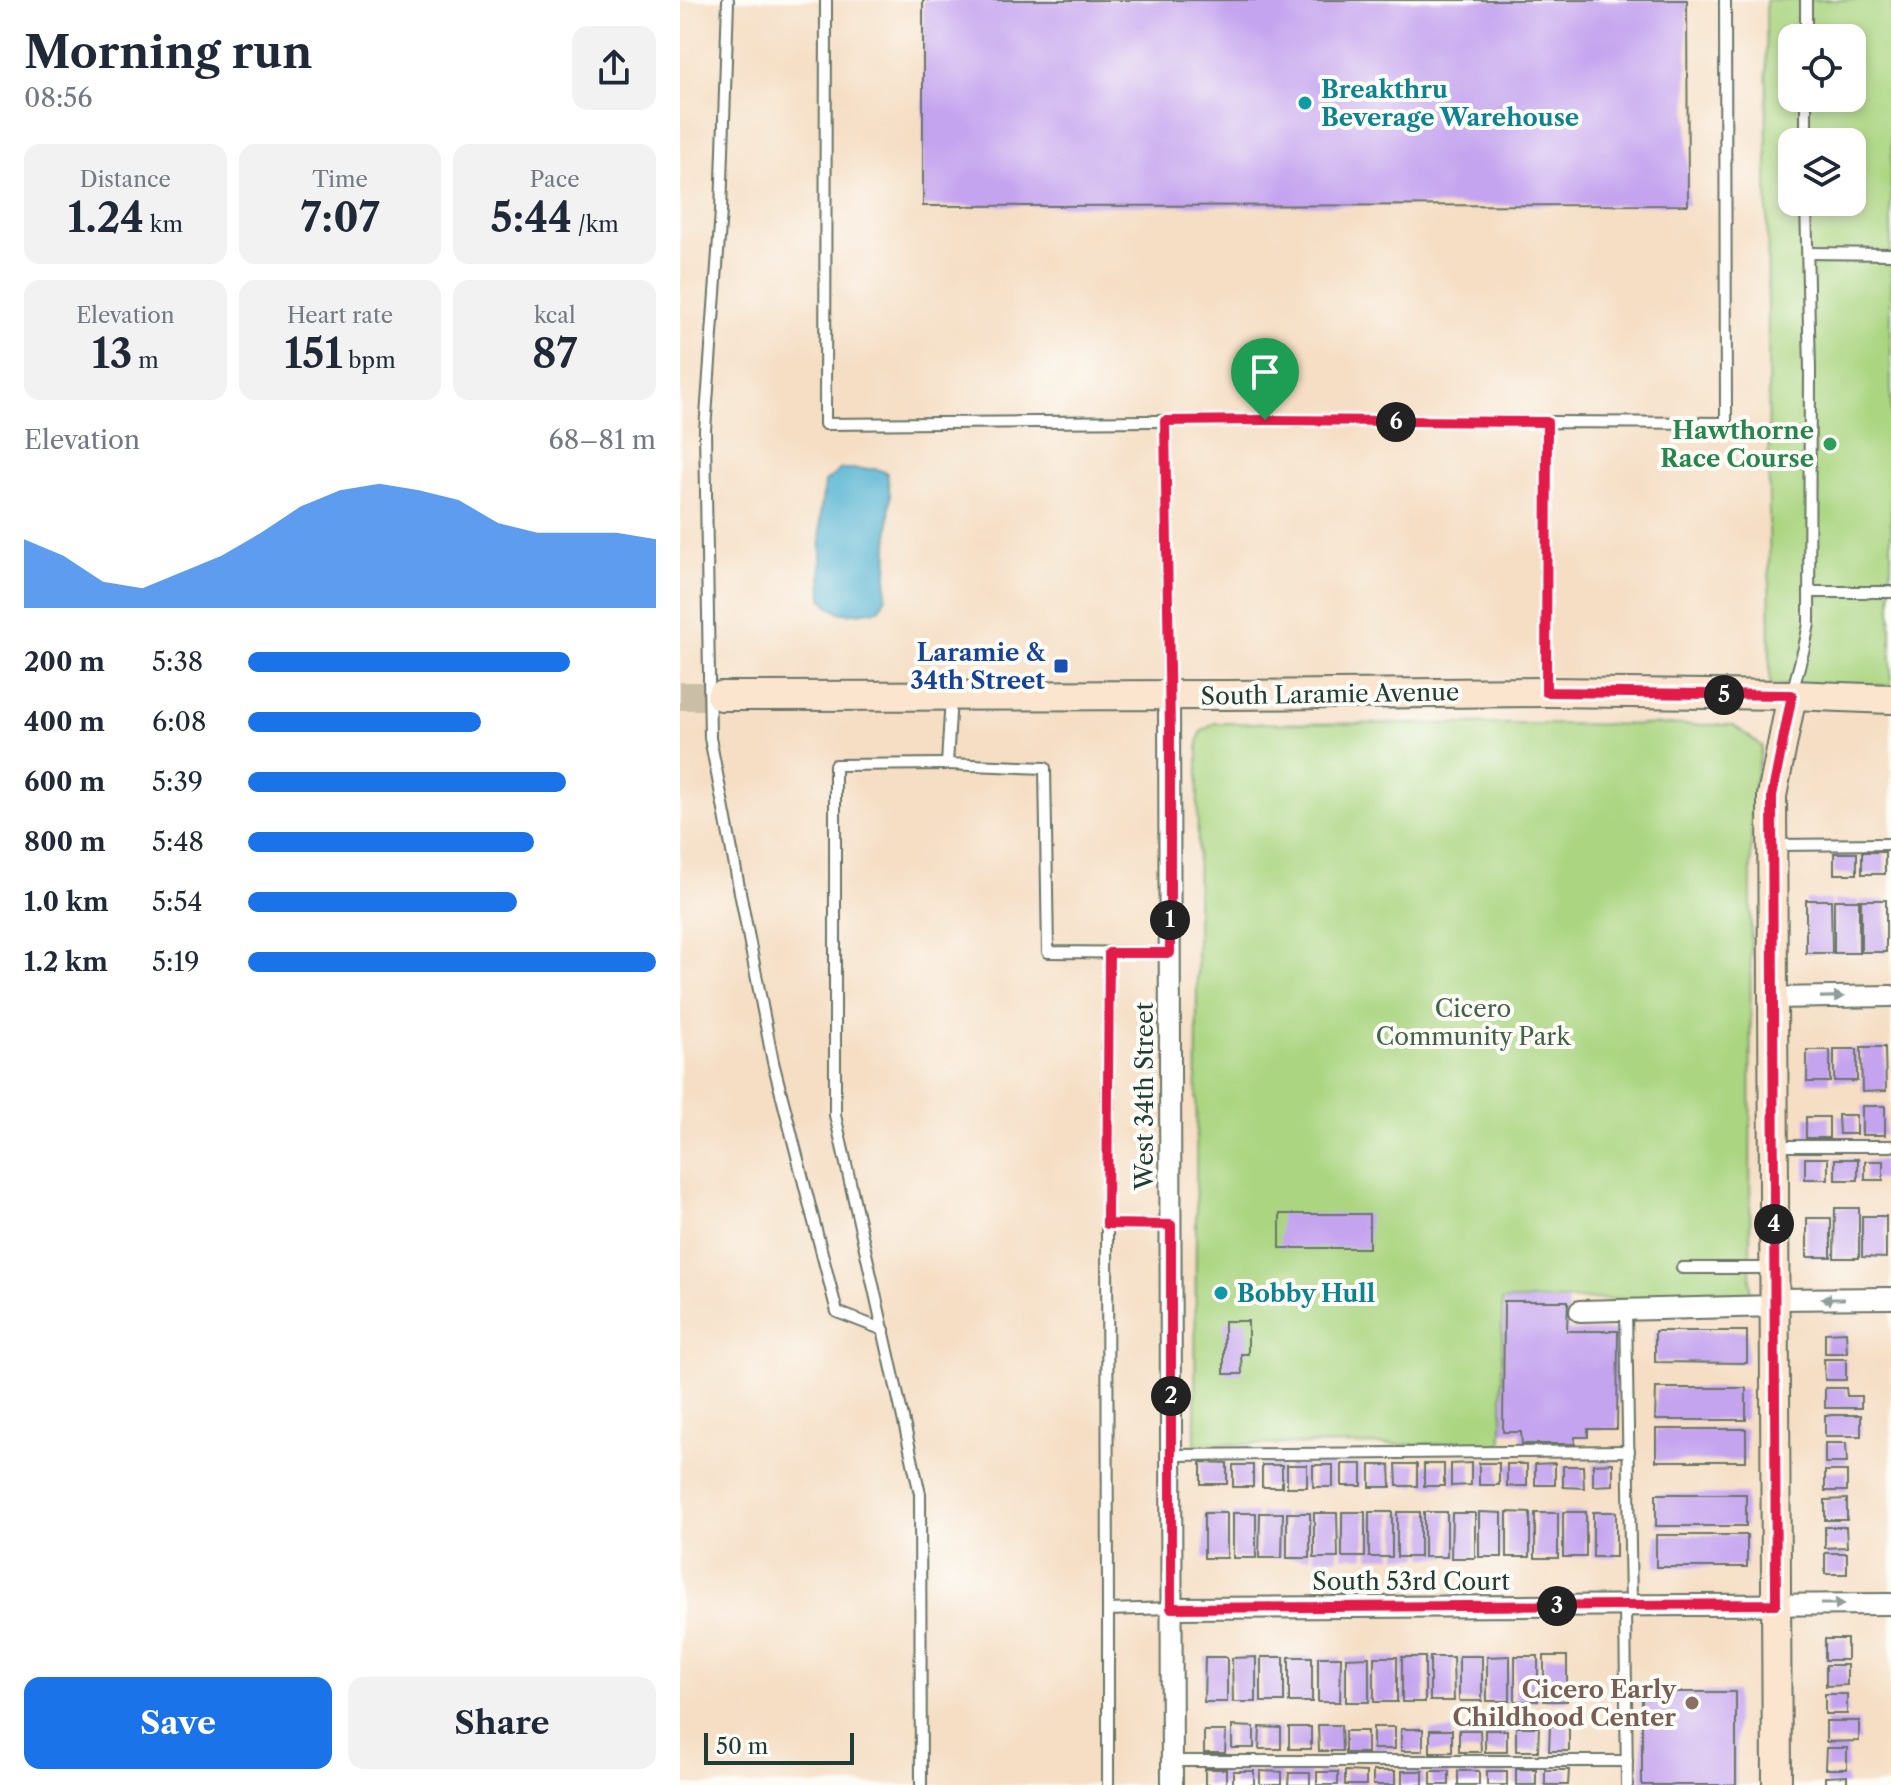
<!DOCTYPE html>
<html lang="en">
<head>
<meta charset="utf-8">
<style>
	:root { --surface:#fff; --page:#f2f2f3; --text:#1f2937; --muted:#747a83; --accent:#1a73e8 }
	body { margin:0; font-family:"Libre Caslon Text",serif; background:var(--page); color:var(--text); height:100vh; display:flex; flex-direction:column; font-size:30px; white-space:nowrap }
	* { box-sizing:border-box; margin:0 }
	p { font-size:26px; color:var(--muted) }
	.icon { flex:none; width:44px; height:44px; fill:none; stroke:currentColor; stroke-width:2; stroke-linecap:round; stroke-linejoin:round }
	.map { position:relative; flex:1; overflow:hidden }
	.side { display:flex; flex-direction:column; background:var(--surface); width:680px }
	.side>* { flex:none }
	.controls { position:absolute; left:1098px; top:24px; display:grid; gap:16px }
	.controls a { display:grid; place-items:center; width:88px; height:88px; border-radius:16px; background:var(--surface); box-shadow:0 4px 12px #0003; font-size:40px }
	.scale { position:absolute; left:24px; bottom:20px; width:150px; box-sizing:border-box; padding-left:8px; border:4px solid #1f3d34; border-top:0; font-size:22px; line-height:28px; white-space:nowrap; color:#1f3d34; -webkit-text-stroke:6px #fdfcf7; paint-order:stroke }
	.pin { position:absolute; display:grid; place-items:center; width:68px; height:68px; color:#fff; margin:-82px -34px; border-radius:50% 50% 50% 0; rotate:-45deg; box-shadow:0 0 8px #0007 }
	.pin .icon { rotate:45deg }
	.km { position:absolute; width:40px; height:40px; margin:-20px; border-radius:50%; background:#222; color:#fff; font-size:22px; line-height:40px; text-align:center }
	.round { display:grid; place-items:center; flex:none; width:84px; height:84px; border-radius:16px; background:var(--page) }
	.overview { display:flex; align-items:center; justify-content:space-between; height:136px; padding:0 24px }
	h1 { font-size:44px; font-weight:700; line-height:60px }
	.stats { display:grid; grid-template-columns:repeat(3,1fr); gap:12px; height:136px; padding:8px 24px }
	.stats div { display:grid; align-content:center; border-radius:16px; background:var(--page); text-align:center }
	.stats b { font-size:40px; font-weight:700 }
	.stats small { font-size:22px; font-weight:400 }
	.stats p { font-size:22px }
	.chart { height:224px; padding:16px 24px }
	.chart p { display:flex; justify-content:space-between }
	.chart svg { width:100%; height:144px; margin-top:8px; fill:var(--accent); opacity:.7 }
	.action { display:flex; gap:16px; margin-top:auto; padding:16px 24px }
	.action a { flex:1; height:92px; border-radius:16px; background:var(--accent); color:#fff; font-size:32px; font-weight:700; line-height:92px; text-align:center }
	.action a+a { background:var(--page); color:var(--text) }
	ul { padding:0 24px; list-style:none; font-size:26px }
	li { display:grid; grid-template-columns:128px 96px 1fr; align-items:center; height:60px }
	li i { height:20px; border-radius:10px; background:var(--accent) }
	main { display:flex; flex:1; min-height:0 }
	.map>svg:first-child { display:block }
</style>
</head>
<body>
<main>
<section class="side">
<div class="overview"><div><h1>Morning run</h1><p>08:56</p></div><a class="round"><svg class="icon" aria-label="share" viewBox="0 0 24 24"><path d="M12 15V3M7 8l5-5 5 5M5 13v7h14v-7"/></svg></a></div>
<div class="stats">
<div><p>Distance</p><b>1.24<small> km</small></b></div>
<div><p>Time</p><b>7:07</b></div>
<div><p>Pace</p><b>5:44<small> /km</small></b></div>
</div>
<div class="stats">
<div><p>Elevation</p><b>13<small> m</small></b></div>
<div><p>Heart rate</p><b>151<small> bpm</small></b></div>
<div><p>kcal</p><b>87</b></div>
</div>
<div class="chart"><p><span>Elevation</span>68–81 m</p>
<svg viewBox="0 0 160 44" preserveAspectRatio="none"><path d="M0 44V23L10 28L20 36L30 38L40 33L50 28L60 21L70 13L80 8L90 6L100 8L110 11L120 18L130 21L140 21L150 21L160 23V44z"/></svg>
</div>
<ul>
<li><b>200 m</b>5:38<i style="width:79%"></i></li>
<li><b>400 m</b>6:08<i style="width:57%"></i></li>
<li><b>600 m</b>5:39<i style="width:78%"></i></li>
<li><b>800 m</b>5:48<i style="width:70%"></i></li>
<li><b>1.0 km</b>5:54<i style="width:66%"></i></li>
<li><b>1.2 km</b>5:19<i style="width:100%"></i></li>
</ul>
<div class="action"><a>Save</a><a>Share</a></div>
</section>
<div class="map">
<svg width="1211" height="1785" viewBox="0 0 1211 1785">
	<rect width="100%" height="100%" fill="#fdfcf7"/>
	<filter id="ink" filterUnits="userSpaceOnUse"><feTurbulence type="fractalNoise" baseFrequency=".0125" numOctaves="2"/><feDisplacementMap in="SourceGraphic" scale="16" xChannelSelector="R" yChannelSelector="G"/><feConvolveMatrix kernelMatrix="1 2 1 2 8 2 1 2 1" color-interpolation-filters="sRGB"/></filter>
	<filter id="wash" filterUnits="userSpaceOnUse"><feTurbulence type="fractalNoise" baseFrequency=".006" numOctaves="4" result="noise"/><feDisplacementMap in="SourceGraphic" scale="32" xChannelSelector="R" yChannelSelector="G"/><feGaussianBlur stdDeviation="1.8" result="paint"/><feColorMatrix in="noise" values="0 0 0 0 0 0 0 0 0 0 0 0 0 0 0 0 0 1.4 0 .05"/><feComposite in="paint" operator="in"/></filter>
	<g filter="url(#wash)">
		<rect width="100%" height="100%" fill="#f5dec4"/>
		<g fill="#abd581" stroke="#65895a" stroke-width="2" fill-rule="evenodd">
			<path d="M 1086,0 L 1211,0 L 1211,686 L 1090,685 ZM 1112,38 L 1172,38 L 1172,98 L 1112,98 ZM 1112,142 L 1172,142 L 1172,202 L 1112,202 Z"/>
			<polygon points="535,723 1053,725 1082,746 1074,788 1071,822 1070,1298 822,1300 822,1445 515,1444 518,742 521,732"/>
		</g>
		<path fill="#54b4d2" stroke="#3a7883" stroke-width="2" d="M 161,469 L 197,469 L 207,473 L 210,496 L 206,597 L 199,610 C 176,613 156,620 142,598 L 140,514 L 145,482 Z"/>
		<g id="blocks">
			<g fill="#c5a4ef">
				<polygon points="243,0 1007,0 1008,205 243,206"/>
				<rect x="1182" y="852" width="23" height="22"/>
				<rect x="1154" y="853" width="23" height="21"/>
				<polygon points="1126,900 1151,900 1152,953 1126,953"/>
				<rect x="1154" y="900" width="25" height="53"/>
				<rect x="1181" y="900" width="25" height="52"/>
				<polygon points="1181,1047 1205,1047 1206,1091 1182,1092"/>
				<rect x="1154" y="1049" width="23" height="32"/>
				<rect x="1127" y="1050" width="23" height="32"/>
				<rect x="1182" y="1106" width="23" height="29"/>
				<polygon points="1158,1115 1176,1115 1176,1134 1159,1134"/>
				<rect x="1126" y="1117" width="23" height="21"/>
				<rect x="1125" y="1158" width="23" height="21"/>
				<rect x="1155" y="1159" width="23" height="21"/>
				<rect x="1185" y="1161" width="18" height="19"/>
				<polygon points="1155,1208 1179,1208 1179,1258 1154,1258"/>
				<rect x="600" y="1214" width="89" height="34"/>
				<polygon points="1182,1216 1206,1216 1206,1258 1182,1257"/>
				<rect x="1127" y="1218" width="24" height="39"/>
				<polygon points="824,1301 888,1301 887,1331 938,1331 937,1429 908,1429 908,1437 895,1437 895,1444 842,1444 841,1432 823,1432"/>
				<polygon points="544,1321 568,1321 568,1354 561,1354 562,1374 544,1374"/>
				<polygon points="975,1331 1067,1331 1067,1363 975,1362"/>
				<polygon points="1166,1332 1167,1353 1145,1353 1145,1333"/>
				<polygon points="1144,1359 1166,1359 1166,1380 1145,1380"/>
				<polygon points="976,1388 1066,1388 1066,1420 975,1420"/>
				<polygon points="1145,1388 1166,1388 1167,1396 1181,1396 1181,1408 1145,1408"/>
				<rect x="1145" y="1415" width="36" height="21"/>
				<rect x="976" y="1429" width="90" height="32"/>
				<polygon points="1145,1443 1166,1443 1167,1463 1145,1463"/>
				<polygon points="521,1462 547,1463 547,1484 521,1484"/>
				<polygon points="791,1463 791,1485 771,1486 771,1464"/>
				<rect x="799" y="1463" width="20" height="22"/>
				<polygon points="875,1463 875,1485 855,1485 855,1464"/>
				<polygon points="933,1463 933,1485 913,1486 913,1464"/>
				<rect x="662" y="1464" width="20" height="22"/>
				<polygon points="716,1464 737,1464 737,1486 717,1486"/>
				<rect x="744" y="1464" width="20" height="22"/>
				<rect x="827" y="1464" width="20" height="22"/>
				<rect x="553" y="1465" width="20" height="22"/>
				<rect x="582" y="1465" width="20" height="22"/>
				<rect x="607" y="1465" width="20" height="22"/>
				<rect x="633" y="1465" width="20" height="22"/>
				<polygon points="690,1465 710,1465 711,1487 690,1487"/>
				<polygon points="883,1466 903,1466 904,1488 883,1487"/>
				<rect x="1145" y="1471" width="22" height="20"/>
				<rect x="976" y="1494" width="90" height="32"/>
				<polygon points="1167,1499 1167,1520 1145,1520 1145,1500"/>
				<rect x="662" y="1512" width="23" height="45"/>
				<rect x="689" y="1512" width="23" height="45"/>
				<rect x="717" y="1512" width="23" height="45"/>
				<rect x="744" y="1512" width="23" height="45"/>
				<polygon points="799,1512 822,1513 822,1557 799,1557"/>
				<polygon points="827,1512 850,1513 850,1557 827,1557"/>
				<rect x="883" y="1512" width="23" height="45"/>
				<rect x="913" y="1512" width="23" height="45"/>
				<rect x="524" y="1513" width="23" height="45"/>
				<rect x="553" y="1513" width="23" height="45"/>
				<polygon points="580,1513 603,1513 602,1558 579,1558"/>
				<rect x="607" y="1513" width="23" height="45"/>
				<polygon points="634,1513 657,1513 658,1558 634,1558"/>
				<polygon points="772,1513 795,1513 795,1558 771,1558"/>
				<rect x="855" y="1513" width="23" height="45"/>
				<polygon points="1145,1527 1166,1527 1167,1547 1145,1548"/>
				<rect x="976" y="1535" width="91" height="32"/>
				<rect x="1145" y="1553" width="22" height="21"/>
				<rect x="1145" y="1639" width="22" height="21"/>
				<rect x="779" y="1656" width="23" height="45"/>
				<polygon points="830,1656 830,1701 807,1701 807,1657"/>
				<rect x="835" y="1656" width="23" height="45"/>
				<rect x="864" y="1656" width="23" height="45"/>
				<polygon points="525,1657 547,1657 547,1702 524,1702"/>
				<polygon points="576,1657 576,1702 553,1702 552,1658"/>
				<rect x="581" y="1657" width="23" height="45"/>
				<rect x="609" y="1657" width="23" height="45"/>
				<polygon points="638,1657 661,1657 660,1702 638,1702"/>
				<polygon points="689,1657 689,1702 666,1702 666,1658"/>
				<rect x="694" y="1657" width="23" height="45"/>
				<rect x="722" y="1657" width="23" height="45"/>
				<polygon points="750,1657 773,1657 774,1701 750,1701"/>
				<polygon points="1146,1665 1167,1665 1167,1685 1146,1686"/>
				<rect x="962" y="1692" width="94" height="93"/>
				<rect x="1145" y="1694" width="22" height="20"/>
				<polygon points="1146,1721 1179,1721 1179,1741 1146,1742"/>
				<polygon points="638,1725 661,1725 662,1751 639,1751"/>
				<polygon points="552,1726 574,1727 574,1748 552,1748"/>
				<polygon points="870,1726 889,1726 889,1751 869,1751"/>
				<polygon points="580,1727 601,1728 601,1749 579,1749"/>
				<rect x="609" y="1727" width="22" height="22"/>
				<rect x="693" y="1727" width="22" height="22"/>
				<polygon points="836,1727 859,1727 858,1751 836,1751"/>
				<rect x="721" y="1729" width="22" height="22"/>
				<rect x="750" y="1730" width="22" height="22"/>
				<polygon points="779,1730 800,1730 801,1752 779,1752"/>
				<rect x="805" y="1730" width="22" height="22"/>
				<polygon points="524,1731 546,1731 545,1753 524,1753"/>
				<rect x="665" y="1731" width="22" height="22"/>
				<polygon points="1146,1748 1167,1748 1167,1769 1145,1769"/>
				<rect x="525" y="1769" width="21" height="16"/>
				<rect x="836" y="1769" width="20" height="16"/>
				<polygon points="865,1770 889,1770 888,1785 865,1785"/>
				<rect x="553" y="1771" width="21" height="14"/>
				<polygon points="580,1771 602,1772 602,1785 580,1785"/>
				<polygon points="665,1771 686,1772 686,1785 665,1785"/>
				<rect x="693" y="1771" width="22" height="14"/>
				<rect x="722" y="1771" width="21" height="14"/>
				<rect x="751" y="1771" width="18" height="14"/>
				<rect x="778" y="1771" width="21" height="14"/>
				<rect x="807" y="1771" width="20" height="14"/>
				<rect x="637" y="1772" width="21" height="13"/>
				<polygon points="609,1773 630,1773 630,1785 608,1785"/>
				<polygon points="1167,1776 1167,1785 1145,1785 1145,1777"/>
			</g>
		</g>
	</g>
	<g filter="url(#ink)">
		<use href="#blocks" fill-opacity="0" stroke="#6a7566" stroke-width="2"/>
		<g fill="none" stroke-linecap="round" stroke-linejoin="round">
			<polyline stroke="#cabea7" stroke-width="28" stroke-dasharray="28 14" stroke-linecap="butt" points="0,696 41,696"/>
			<g stroke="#6a7566" stroke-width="14">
				<g id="lane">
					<polyline points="48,0 41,211 25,430 30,738 93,1062 157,1312 204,1330"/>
					<polyline points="146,0 145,424 585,420 867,422"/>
					<polyline points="1126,0 1126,38"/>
					<polyline points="1126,142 1126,98"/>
					<polyline points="1128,253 1211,254"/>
					<polyline points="485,421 489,691"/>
					<polyline points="1129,592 1211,592"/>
					<polyline points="866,690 867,422 1046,423 1045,0"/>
					<polyline points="1112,693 1124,648 1129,624 1130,369 1126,202"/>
					<polyline points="271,697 267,764 365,768 368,952 490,953"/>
					<polyline points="1094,845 1211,844"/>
					<polyline points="429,953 427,1224 491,1225"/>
					<polyline points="1097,1146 1211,1146"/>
					<polyline points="427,1224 428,1610 491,1608"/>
					<polyline points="1002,1268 1092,1268"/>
					<polyline points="946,1310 951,1605"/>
					<polyline points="491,1455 949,1451"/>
					<polyline points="945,1605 947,1785"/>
					<polyline points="491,1761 947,1761"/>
					<polyline points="241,1785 240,1494 155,1115 155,765 267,764"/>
					<polyline points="428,1785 428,1610"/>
				</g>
			</g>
			<g stroke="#6a7566" stroke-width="24">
				<g id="street">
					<polyline points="489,695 492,1785"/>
					<polyline points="1093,998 1211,996"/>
					<polyline points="1094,1299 1211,1298"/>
					<polyline points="900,1311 1095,1306"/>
					<polyline points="491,1608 1211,1604"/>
				</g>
			</g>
			<g stroke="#6a7566" stroke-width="32">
				<g id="secondary">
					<polyline points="41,696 545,695 866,692 1112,695 1211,699"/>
					<polyline points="1097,1785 1092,796 1112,695"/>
				</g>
			</g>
			<use href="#lane" stroke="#fff" stroke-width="10"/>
			<use href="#street" stroke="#fff" stroke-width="20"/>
			<use href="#secondary" stroke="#fbe5cf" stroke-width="28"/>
		</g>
		<defs><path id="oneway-solid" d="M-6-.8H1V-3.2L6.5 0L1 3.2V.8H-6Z" transform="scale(2)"/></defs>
		<g fill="#8f9e9a">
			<use href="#oneway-solid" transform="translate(1152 997) rotate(-1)"/>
			<use href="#oneway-solid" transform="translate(1153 1299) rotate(180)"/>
			<use href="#oneway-solid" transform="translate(1153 1604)"/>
		</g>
	</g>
	<g fill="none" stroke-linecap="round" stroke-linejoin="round" filter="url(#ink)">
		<g stroke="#fff" stroke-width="16">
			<polygon id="route" points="585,420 867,422 866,692 1112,695 1092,796 1096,1604 491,1608 491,1225 427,1224 429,953 490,953 490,730 485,421"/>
		</g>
		<use href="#route" stroke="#e11d48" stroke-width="10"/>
	</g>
	<g fill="#0f9aa8" stroke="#fdfcf7" stroke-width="3">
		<circle cx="625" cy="103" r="8"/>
		<circle cx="541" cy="1293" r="8"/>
	</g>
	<circle fill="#2e9e5b" stroke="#fdfcf7" stroke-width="3" cx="1150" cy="444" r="8"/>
	<rect fill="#1a4fb4" stroke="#fdfcf7" stroke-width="3" x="373" y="658" width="16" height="16" rx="4"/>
	<circle fill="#8d6e63" stroke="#fdfcf7" stroke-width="3" cx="1012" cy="1703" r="8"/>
	<g text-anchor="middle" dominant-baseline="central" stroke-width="8" stroke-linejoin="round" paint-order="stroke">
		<g font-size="24" font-weight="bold" fill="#0d838f" stroke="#fdfcf7" text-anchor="start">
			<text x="641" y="89">Breakthru<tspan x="641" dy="28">Beverage Warehouse</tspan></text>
			<text x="557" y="1293">Bobby Hull</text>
		</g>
		<g font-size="24" font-weight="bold" fill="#27864d" stroke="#fdfcf7" text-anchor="end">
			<text x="1134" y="430">Hawthorne<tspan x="1134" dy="28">Race Course</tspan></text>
		</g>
		<g font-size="24" font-weight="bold" fill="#164399" stroke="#fdfcf7" text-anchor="end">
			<text x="365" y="652">Laramie &amp;<tspan x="365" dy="28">34th Street</tspan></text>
		</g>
		<g font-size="24" fill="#1f3d34" stroke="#fdfcf7">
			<text transform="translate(650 694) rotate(-1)">South Laramie Avenue</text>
			<text transform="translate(464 1096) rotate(-90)">West 34th Street</text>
			<text x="731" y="1581">South 53rd Court</text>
		</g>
		<g font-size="24" fill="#426347" stroke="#fdfcf7">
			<text x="793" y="1008">Cicero<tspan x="793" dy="28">Community Park</tspan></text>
		</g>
		<g font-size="24" font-weight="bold" fill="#785e54" stroke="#fdfcf7" text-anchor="end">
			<text x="996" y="1689">Cicero Early<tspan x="996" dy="28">Childhood Center</tspan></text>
		</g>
	</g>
</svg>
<div class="controls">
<a><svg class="icon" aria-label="locate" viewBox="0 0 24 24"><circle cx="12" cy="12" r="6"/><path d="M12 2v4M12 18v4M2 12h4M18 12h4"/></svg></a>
<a><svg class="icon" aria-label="layers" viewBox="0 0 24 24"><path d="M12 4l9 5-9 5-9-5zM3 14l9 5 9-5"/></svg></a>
</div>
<div class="scale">50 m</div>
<div class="pin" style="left:585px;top:420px;background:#1e9e55"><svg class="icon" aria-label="arrive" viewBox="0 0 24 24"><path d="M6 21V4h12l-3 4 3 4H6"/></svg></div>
<b class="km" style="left:490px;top:920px">1</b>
<b class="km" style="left:491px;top:1396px">2</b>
<b class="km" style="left:877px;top:1606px">3</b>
<b class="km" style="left:1094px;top:1224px">4</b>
<b class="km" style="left:1044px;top:695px">5</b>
<b class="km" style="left:716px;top:422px">6</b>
</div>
</main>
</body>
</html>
